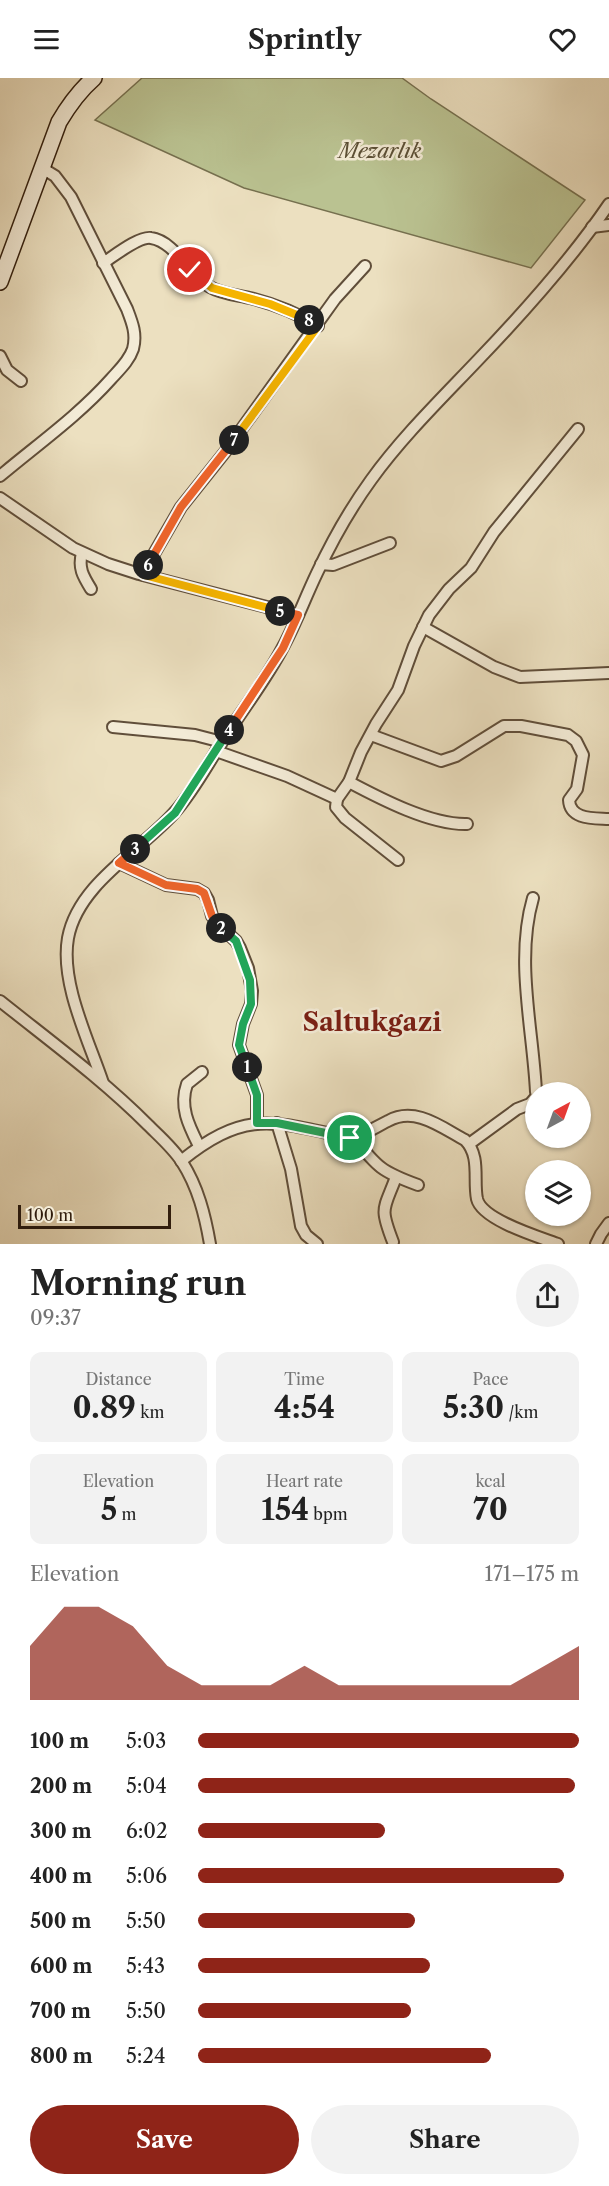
<!DOCTYPE html>
<html lang="en">
<head>
<meta charset="utf-8">
<style>
	:root { --surface:#fff; --page:#f2f2f2; --text:#222; --muted:#767676; --accent:#8f2418 }
	body { margin:0; font-family:"Libre Caslon Text",serif; background:var(--page); color:var(--text); height:100vh; display:flex; flex-direction:column; font-size:22px; white-space:nowrap }
	* { box-sizing:border-box; margin:0 }
	p { font-size:20px; color:var(--muted) }
	.icon { flex:none; width:33px; height:33px; fill:none; stroke:currentColor; stroke-width:2; stroke-linecap:round; stroke-linejoin:round }
	.map { position:relative; height:1166px; overflow:hidden }
	.drawer { display:flex; flex-direction:column; background:var(--surface); flex:1 }
	.drawer>* { flex:none }
	.needle { width:39px; rotate:41deg }
	.fabs { position:absolute; left:525px; top:1004px; display:grid; gap:12px }
	.fabs a { display:grid; place-items:center; width:66px; height:66px; border-radius:50%; background:var(--surface); box-shadow:0 2px 4px #0004; font-size:30px }
	.scale { position:absolute; left:18px; bottom:15px; width:153px; box-sizing:border-box; padding-left:6px; border:3px solid #321e0d; border-top:0; font-size:16px; line-height:21px; white-space:nowrap; color:#321e0d; -webkit-text-stroke:4px #f3ebd6; paint-order:stroke }
	.pin { position:absolute; display:grid; place-items:center; width:51px; height:51px; color:#fff; margin:-26px; border:3px solid #fff; border-radius:50%; box-shadow:0 2px 6px #0007 }
	.km { position:absolute; width:30px; height:30px; margin:-15px; border-radius:50%; background:#222; color:#fff; font-size:16px; line-height:30px; text-align:center }
	.round { display:grid; place-items:center; flex:none; width:63px; height:63px; border-radius:32px; background:var(--page) }
	.overview { display:flex; align-items:center; justify-content:space-between; height:102px; padding:0 30px }
	h1 { font-size:33px; font-weight:700; line-height:45px }
	.metrics { display:grid; grid-template-columns:repeat(3,1fr); gap:9px; height:102px; padding:6px 30px }
	.metrics div { display:grid; align-content:center; border-radius:12px; background:var(--page); text-align:center }
	.metrics b { font-size:30px; font-weight:700 }
	.metrics small { font-size:16px; font-weight:400 }
	.metrics p { font-size:16px }
	.chart { height:168px; padding:12px 30px }
	.chart p { display:flex; justify-content:space-between }
	.chart svg { width:100%; height:108px; margin-top:6px; fill:var(--accent); opacity:.7 }
	.primary-button { display:flex; gap:12px; margin-top:auto; padding:12px 30px }
	.primary-button a { flex:1; height:69px; border-radius:36px; background:var(--accent); color:#fff; font-size:24px; font-weight:700; line-height:69px; text-align:center }
	.primary-button a+a { background:var(--page); color:var(--text) }
	ul { padding:0 30px; list-style:none; font-size:20px }
	li { display:grid; grid-template-columns:96px 72px 1fr; align-items:center; height:45px }
	li i { height:15px; border-radius:8px; background:var(--accent) }
	header { display:flex; justify-content:space-between; align-items:center; height:78px; padding:0 30px; background:var(--surface); font-size:27px; font-weight:700 }
	.map>svg:first-child { display:block }
</style>
</head>
<body>
<header><svg class="icon" aria-label="menu" viewBox="0 0 24 24"><path d="M4 6h16M4 12h16M4 18h16"/></svg>Sprintly<svg class="icon" aria-label="heart" viewBox="0 0 24 24"><path d="M12 20l-8-8c-3-5 5-10 8-4 3-6 11-1 8 4z"/></svg></header>
<div class="map">
<svg width="609" height="1166" viewBox="0 0 609 1166">
	<rect width="100%" height="100%" fill="#ece0c0"/>
	<filter id="stains"><feTurbulence type="fractalNoise" baseFrequency=".00333" numOctaves="4"/><feColorMatrix values="0 0 0 0 .2 0 0 0 0 .09 0 0 0 0 .02 0 0 0 .5 -.17"/></filter>
	<radialGradient id="worn" r=".72"><stop offset=".6" stop-color="#630" stop-opacity="0"/><stop offset="1" stop-color="#630" stop-opacity=".3"/></radialGradient>
	<polygon fill="#bac291" stroke="#76704f" stroke-width="1.5" points="142,0 402,0 431,21 585,122 531,190 244,110 95,42"/>
	<g fill="none" stroke-linecap="round" stroke-linejoin="round">
		<g stroke="#604e3a" stroke-width="14">
			<g id="street">
				<polyline points="592,149 609,147"/>
				<path d="M 103,185 C 114,178 139,158 151,160 C 174,163 190,197 210,209 C 222,216 237,217 250,220 C 274,226 297,235 318,248"/>
				<polyline points="0,278 7,292 21,303"/>
				<path d="M 0,398 C 38,366 78,338 111,301 C 119,292 129,283 133,271 C 137,256 132,244 127,231 L 71,119 L 55,98 L 42,90"/>
				<polyline points="0,420 73,470 108,486 139,496 298,537"/>
				<path d="M 82,475 C 78,490 83,498 91,511"/>
				<polyline points="321,486 333,487 390,465"/>
				<polyline points="144,497 151,481 181,429 225,374 335,221 365,188"/>
				<polyline points="423,549 494,589 520,599 609,595"/>
				<polyline points="113,649 195,657 222,664"/>
				<path d="M 371,657 L 441,683 L 456,678 L 504,648 L 521,648 L 568,657 L 576,663 L 583,677 L 577,711 L 569,722 C 570,742 594,740 609,741"/>
				<polyline points="216,673 287,698 337,721 349,704 361,674 376,646 398,612 414,568 429,537 449,511 471,490 494,454 578,351"/>
				<path d="M 349,704 C 381,721 431,747 467,746"/>
				<polyline points="337,721 336,729 345,740 398,782"/>
				<polyline points="119,785 166,807 197,811 204,815 208,822 212,838 223,851 236,863 240,870 248,890 252,913 251,926 243,946 239,967 257,1017 257,1045"/>
				<path d="M 533,820 C 515,882 533,951 536,1014"/>
				<path d="M 0,923 C 50,963 102,1001 148,1047 C 159,1058 173,1070 182,1084 C 198,1109 205,1137 210,1166"/>
				<path d="M 103,1005 C 89,963 60,905 68,860 C 78,806 140,773 174,735 C 193,714 207,687 222,664 C 242,632 266,602 283,569 C 296,545 305,520 317,495 C 332,463 350,431 371,402 C 402,359 441,321 478,282 C 525,233 571,182 609,126"/>
				<polyline points="277,1045 291,1091 301,1148 306,1157 317,1166"/>
				<path d="M 354,1060 C 377,1089 382,1094 418,1107"/>
				<polyline points="469,1066 517,1031 530,1026 536,1019"/>
				<path d="M 199,1068 C 189,1048 179,1029 187,1006 L 202,994"/>
				<path d="M 181,1083 C 247,1030 274,1044 350,1060 C 364,1058 375,1049 388,1043 C 415,1028 441,1049 465,1062 C 481,1078 473,1102 477,1121 C 482,1142 539,1159 558,1166"/>
				<path d="M 393,1164 C 379,1128 384,1132 396,1099"/>
				<polyline points="596,1166 601,1156 609,1145"/>
			</g>
		</g>
		<g stroke="#321e0d" stroke-width="18">
			<path id="secondary" d="M 0,204 L 59,44 C 69,27 79,13 94,0"/>
		</g>
		<use href="#street" stroke="#f3ebd6" stroke-width="10"/>
		<use href="#secondary" stroke="#f3ebd6" stroke-width="15"/>
	</g>
	<g fill="none" stroke-linecap="round" stroke-linejoin="round">
		<g stroke="#fff" stroke-width="12">
			<polyline id="split-1" points="247,989 257,1017 257,1045 277,1045 350,1060"/>
		</g>
		<g stroke="#fff" stroke-width="12">
			<polyline id="split-2" points="221,850 236,863 250,902 251,926 243,946 239,967 247,989"/>
		</g>
		<g stroke="#fff" stroke-width="12">
			<polyline id="split-3" points="135,771 119,785 166,807 197,811 204,815 212,838 221,850"/>
		</g>
		<g stroke="#fff" stroke-width="12">
			<polyline id="split-4" points="135,771 175,735 229,652"/>
		</g>
		<g stroke="#fff" stroke-width="12">
			<polyline id="split-5" points="229,652 283,570 298,537 280,533"/>
		</g>
		<g stroke="#fff" stroke-width="12">
			<polyline id="split-6" points="148,487 144,497 280,533"/>
		</g>
		<g stroke="#fff" stroke-width="12">
			<polyline id="split-7" points="148,487 181,429 234,362"/>
		</g>
		<g stroke="#fff" stroke-width="12">
			<polyline id="split-8" points="234,362 318,248 309,242"/>
		</g>
		<g stroke="#fff" stroke-width="12">
			<polyline id="split-9" points="190,192 212,210 270,226 309,242"/>
		</g>
		<use href="#split-1" stroke="#22a559" stroke-width="8"/>
		<use href="#split-2" stroke="#22a559" stroke-width="8"/>
		<use href="#split-3" stroke="#f0652b" stroke-width="8"/>
		<use href="#split-4" stroke="#22a559" stroke-width="8"/>
		<use href="#split-5" stroke="#f0652b" stroke-width="8"/>
		<use href="#split-6" stroke="#f5b400" stroke-width="8"/>
		<use href="#split-7" stroke="#f0652b" stroke-width="8"/>
		<use href="#split-8" stroke="#f5b400" stroke-width="8"/>
		<use href="#split-9" stroke="#f5b400" stroke-width="8"/>
	</g>
	<g text-anchor="middle" dominant-baseline="central" stroke-width="5" stroke-linejoin="round" paint-order="stroke">
		<g font-size="20" font-style="italic" fill="#5b4f35" stroke="#f3ebd6">
			<text x="380" y="73">Mezarlık</text>
		</g>
		<g font-size="26" font-weight="bold" fill="#7a1f14" stroke="#f3ebd6">
			<text x="372" y="944">Saltukgazi</text>
		</g>
	</g>
	<rect width="100%" height="100%" filter="url(#stains)"/>
	<rect width="100%" height="100%" fill="url(#worn)"/>
</svg>
<div class="fabs">
<a><svg class="needle" viewBox="-14 -14 28 28"><path d="M0-13l5 13h-10z" fill="#e53935"/><path d="M0 13l5-13h-10z" fill="#767676"/></svg></a>
<a><svg class="icon" aria-label="layers" viewBox="0 0 24 24"><path d="M12 4l9 5-9 5-9-5zM3 14l9 5 9-5"/></svg></a>
</div>
<div class="scale">100 m</div>
<div class="pin" style="left:350px;top:1060px;background:#1e9e55"><svg class="icon" aria-label="arrive" viewBox="0 0 24 24"><path d="M6 21V4h12l-3 4 3 4H6"/></svg></div>
<div class="pin" style="left:190px;top:192px;background:#d93025"><svg class="icon" aria-label="check" viewBox="0 0 24 24"><path d="M5 12l5 5 9-10"/></svg></div>
<b class="km" style="left:247px;top:989px">1</b>
<b class="km" style="left:221px;top:850px">2</b>
<b class="km" style="left:135px;top:771px">3</b>
<b class="km" style="left:229px;top:652px">4</b>
<b class="km" style="left:280px;top:533px">5</b>
<b class="km" style="left:148px;top:487px">6</b>
<b class="km" style="left:234px;top:362px">7</b>
<b class="km" style="left:309px;top:242px">8</b>
</div>
<section class="drawer">
<div class="overview"><div><h1>Morning run</h1><p>09:37</p></div><a class="round"><svg class="icon" aria-label="share" viewBox="0 0 24 24"><path d="M12 15V3M7 8l5-5 5 5M5 13v7h14v-7"/></svg></a></div>
<div class="metrics">
<div><p>Distance</p><b>0.89<small> km</small></b></div>
<div><p>Time</p><b>4:54</b></div>
<div><p>Pace</p><b>5:30<small> /km</small></b></div>
</div>
<div class="metrics">
<div><p>Elevation</p><b>5<small> m</small></b></div>
<div><p>Heart rate</p><b>154<small> bpm</small></b></div>
<div><p>kcal</p><b>70</b></div>
</div>
<div class="chart"><p><span>Elevation</span>171–175 m</p>
<svg viewBox="0 0 160 44" preserveAspectRatio="none"><path d="M0 44V22L10 6L20 6L30 14L40 30L50 38L60 38L70 38L80 30L90 38L100 38L110 38L120 38L130 38L140 38L150 30L160 22V44z"/></svg>
</div>
<ul>
<li><b>100 m</b>5:03<i style="width:100%"></i></li>
<li><b>200 m</b>5:04<i style="width:99%"></i></li>
<li><b>300 m</b>6:02<i style="width:49%"></i></li>
<li><b>400 m</b>5:06<i style="width:96%"></i></li>
<li><b>500 m</b>5:50<i style="width:57%"></i></li>
<li><b>600 m</b>5:43<i style="width:61%"></i></li>
<li><b>700 m</b>5:50<i style="width:56%"></i></li>
<li><b>800 m</b>5:24<i style="width:77%"></i></li>
</ul>
<div class="primary-button"><a>Save</a><a>Share</a></div>
</section>
</body>
</html>
